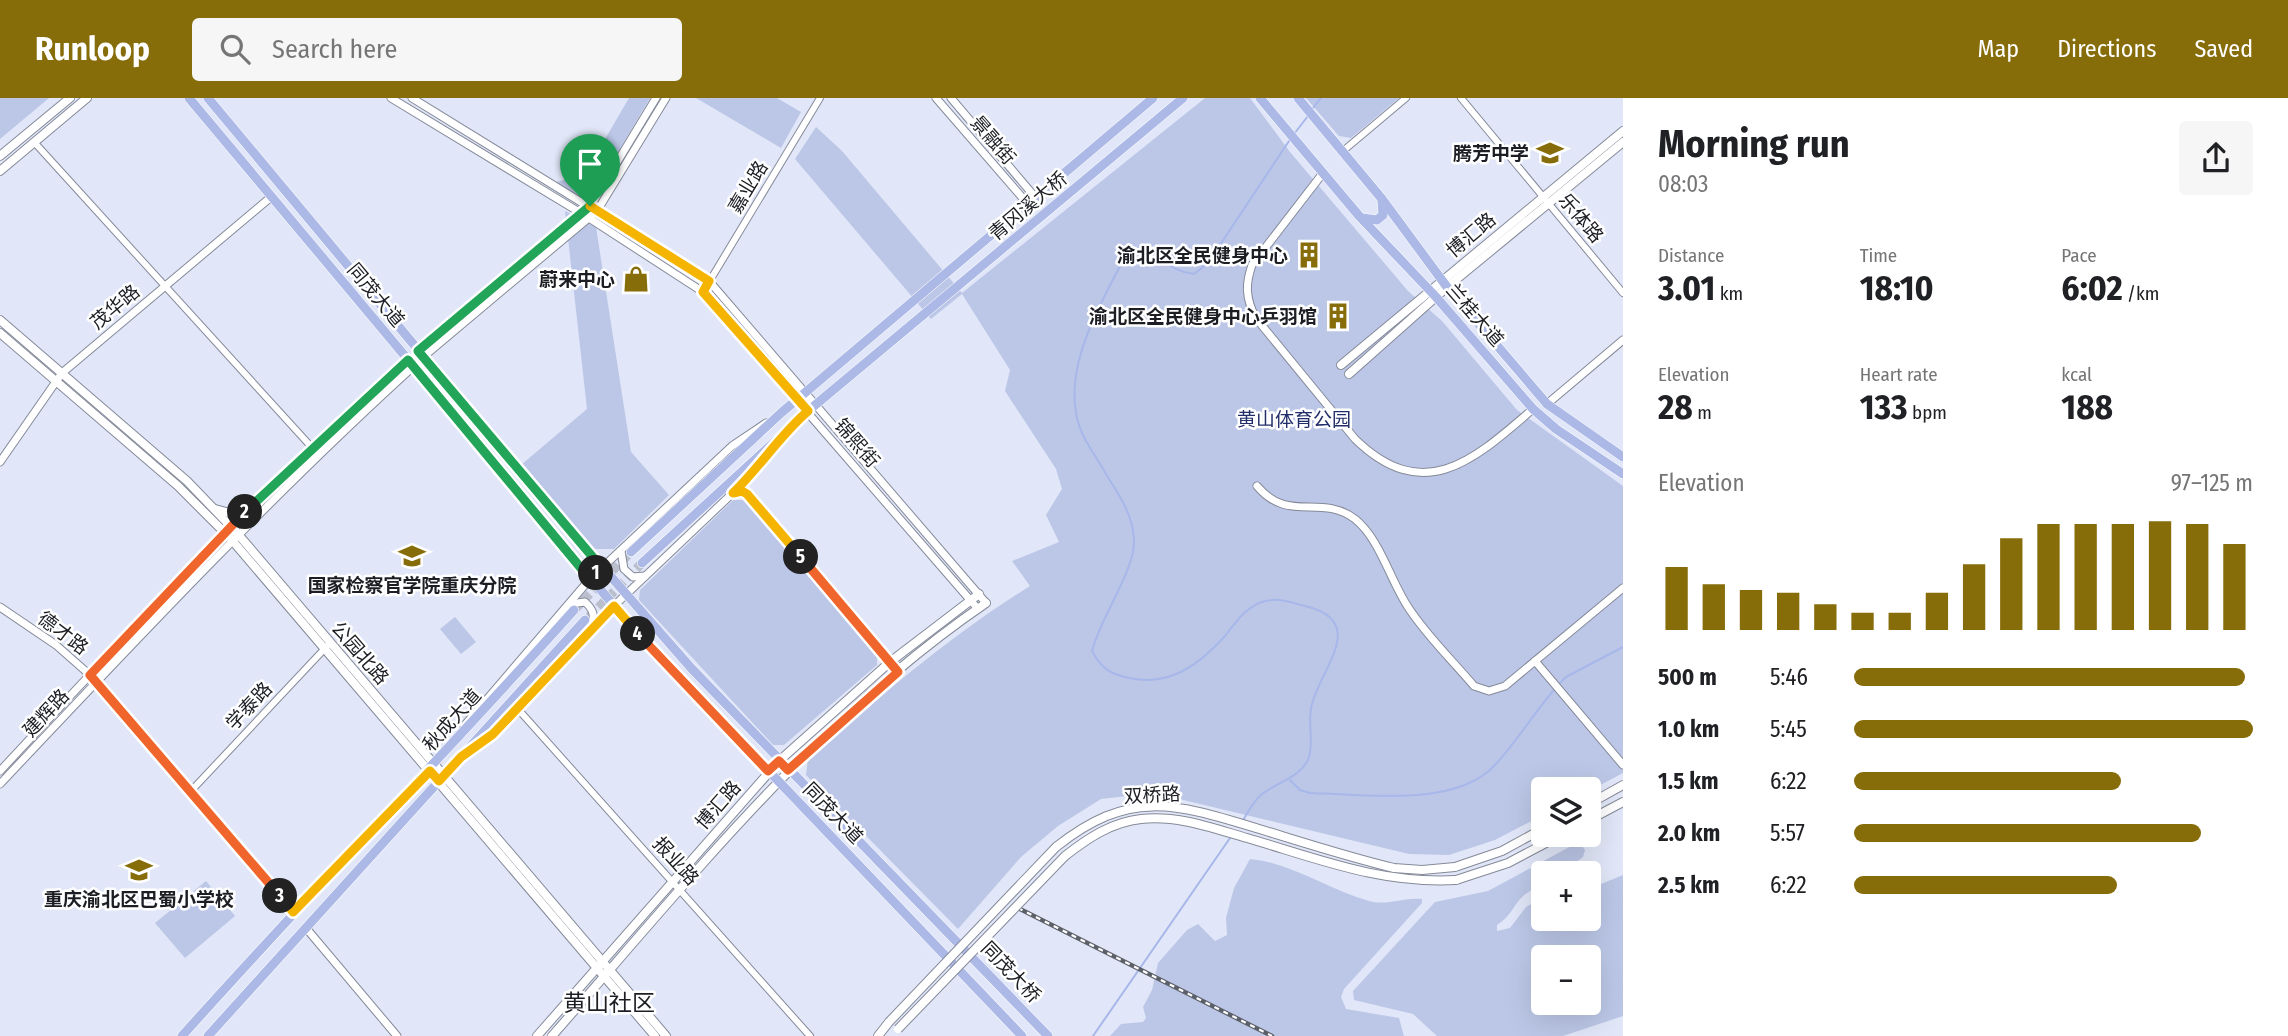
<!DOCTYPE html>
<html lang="en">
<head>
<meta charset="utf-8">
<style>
	:root { --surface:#fff; --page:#f6f6f6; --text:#202124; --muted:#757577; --accent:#876c0a }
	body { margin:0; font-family:"Fira Sans Condensed","Noto Sans SC",sans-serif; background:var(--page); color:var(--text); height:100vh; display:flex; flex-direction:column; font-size:26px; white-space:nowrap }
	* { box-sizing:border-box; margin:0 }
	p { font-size:23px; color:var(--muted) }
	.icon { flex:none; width:38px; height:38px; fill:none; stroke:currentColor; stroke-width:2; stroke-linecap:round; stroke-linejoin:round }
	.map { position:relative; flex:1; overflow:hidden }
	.panel { display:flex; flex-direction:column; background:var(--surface); width:665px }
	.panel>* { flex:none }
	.buttons { position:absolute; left:1531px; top:679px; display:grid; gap:14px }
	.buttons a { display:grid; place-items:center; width:70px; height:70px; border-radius:7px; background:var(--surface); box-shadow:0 7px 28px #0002; font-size:35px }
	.pin { position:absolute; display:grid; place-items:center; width:60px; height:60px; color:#fff; margin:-72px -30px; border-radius:50% 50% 50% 0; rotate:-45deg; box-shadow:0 0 7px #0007 }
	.pin .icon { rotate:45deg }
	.km { position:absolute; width:35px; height:35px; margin:-18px; border-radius:50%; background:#222; color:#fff; font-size:19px; line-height:35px; text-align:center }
	.round { display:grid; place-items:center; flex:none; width:74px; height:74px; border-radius:7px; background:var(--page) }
	.head { display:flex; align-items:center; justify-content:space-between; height:119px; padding:0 35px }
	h1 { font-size:38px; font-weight:700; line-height:52px }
	.stats { display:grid; grid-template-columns:repeat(3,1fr); gap:10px; height:119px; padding:7px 35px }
	.stats div { display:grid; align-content:center }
	.stats b { font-size:35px; font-weight:700 }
	.stats small { font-size:19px; font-weight:400 }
	.stats p { font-size:19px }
	.chart { height:196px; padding:14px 35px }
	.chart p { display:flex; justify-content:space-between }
	.chart svg { width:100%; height:126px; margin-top:7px; stroke:var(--accent); stroke-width:6 }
	ul { padding:0 35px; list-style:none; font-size:23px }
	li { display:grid; grid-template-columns:112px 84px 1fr; align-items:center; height:52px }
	li i { height:18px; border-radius:9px; background:var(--accent) }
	header { display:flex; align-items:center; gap:42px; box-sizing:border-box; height:98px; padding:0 35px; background:var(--accent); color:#fff }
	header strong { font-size:33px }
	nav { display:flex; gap:38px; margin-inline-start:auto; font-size:24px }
	.search { width:490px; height:63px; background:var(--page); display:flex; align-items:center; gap:18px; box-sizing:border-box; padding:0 24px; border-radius:7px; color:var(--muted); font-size:26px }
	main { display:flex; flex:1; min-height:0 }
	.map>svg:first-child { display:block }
</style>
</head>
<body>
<header>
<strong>Runloop</strong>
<div class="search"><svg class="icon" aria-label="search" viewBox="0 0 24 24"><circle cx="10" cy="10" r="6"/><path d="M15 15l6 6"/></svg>Search here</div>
<nav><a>Map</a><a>Directions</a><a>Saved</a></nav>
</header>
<main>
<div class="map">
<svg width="1623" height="938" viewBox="0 0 1623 938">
	<rect width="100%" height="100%" fill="#e1e7f8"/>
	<g fill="#bcc7e7" fill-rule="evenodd">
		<polygon points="0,0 49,0 0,41"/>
		<polygon points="629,0 650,0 592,98 585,101 556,84 584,77"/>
		<polygon points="696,0 777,0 801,14 781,50"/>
		<path d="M 1205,0 L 1250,0 L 1290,54 L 1408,193 L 1442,223 L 1517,312 L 1623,388 L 1623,675 L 1589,693 L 1544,691 L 1543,717 L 1495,742 L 1449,757 L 1409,756 L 1154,695 L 1101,701 L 1058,728 L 1021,759 L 958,831 L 806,677 L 808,661 C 879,599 950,538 1030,488 L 1012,463 L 1059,444 L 1046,417 L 1062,391 L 1056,371 L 1005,293 L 1010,272 L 962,196 L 931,221 L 795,61 L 816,29 L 842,53 L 962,195 Z"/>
		<polygon points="1306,0 1399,0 1351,40 1339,38"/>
		<polygon points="565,113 596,129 631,354 669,397 614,451 595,451 521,367 587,311"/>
		<polygon points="733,402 745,402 877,557 877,567 784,647 773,647 639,502 640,492"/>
		<polygon points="455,519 476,544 461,556 440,531"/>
		<path d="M 1575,746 L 1581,746 L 1585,752 L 1583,759 L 1561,775 L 1544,775 L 1543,788 C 1512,797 1519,813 1497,827 L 1497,833 L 1510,830 L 1526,809 L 1536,803 L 1543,808 L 1544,821 L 1589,821 L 1589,791 L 1623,777 L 1623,918 L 1563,938 L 1437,938 L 1413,916 L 1354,902 L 1353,893 L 1435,804 L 1488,793 ZM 1544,859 L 1589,859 L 1589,905 L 1544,905 Z"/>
		<path d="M 1250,761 C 1292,765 1329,792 1369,803 C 1388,808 1403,799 1422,801 L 1422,805 L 1344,891 L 1341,899 L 1346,911 L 1399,920 L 1404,938 L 1110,938 L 1121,926 L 1143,924 L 1146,920 L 1143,909 L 1152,892 L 1158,865 L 1187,832 L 1198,826 L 1215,843 L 1227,837 L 1226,820 L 1234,790 Z"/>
		<polygon points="206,783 235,818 185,860 155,825"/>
	</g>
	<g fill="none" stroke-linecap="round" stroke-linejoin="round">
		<g stroke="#a8b7ea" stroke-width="2">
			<polyline points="1313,10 1321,0"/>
			<polyline points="1294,36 1308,18"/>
			<polyline points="1558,587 1566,579 1623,549"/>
			<path d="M 1290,682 L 1300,692 L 1310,695 C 1363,696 1454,710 1494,668 C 1516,645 1533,616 1554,592"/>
			<path d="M 1242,724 C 1247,716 1253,704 1260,698 C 1275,684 1301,681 1309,659 C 1314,642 1307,623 1312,606 C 1321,570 1369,523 1305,508 C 1290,504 1275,498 1259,505 C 1244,512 1235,525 1225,538 C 1199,567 1169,589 1129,580 C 1110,576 1101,570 1092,553 C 1100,520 1134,474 1134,444 C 1134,418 1119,397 1106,376 C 1098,361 1085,345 1080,330 C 1060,274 1098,212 1122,164 C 1155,138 1158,172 1194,176 L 1208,165 L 1291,40"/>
			<polyline points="1093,938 1230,740"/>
		</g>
		<g stroke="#babfce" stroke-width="9" stroke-dasharray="9 4.5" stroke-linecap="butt">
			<polyline points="574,512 631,454"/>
			<polyline points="589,519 642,465"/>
		</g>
		<g stroke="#858a99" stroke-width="8">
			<g id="minor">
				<polyline points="1461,0 1623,195"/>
				<polyline points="34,44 316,354"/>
				<polyline points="1343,53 1406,0"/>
				<polyline points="703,194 820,0"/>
				<polyline points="747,396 898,574"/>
				<polyline points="517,610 810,938"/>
				<polyline points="191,693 330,545"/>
			</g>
		</g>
		<g stroke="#858a99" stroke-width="9">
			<g id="tertiary">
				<polyline points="391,0 589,120 703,194 978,511"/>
				<polyline points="412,0 709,183 986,505"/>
				<polyline points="936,0 1027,105"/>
				<polyline points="951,0 1035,99"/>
				<path d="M 1323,75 L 1252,167 C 1245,187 1246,200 1255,219 L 1355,341 C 1424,408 1474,362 1533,311"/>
				<polyline points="418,253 590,109 656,0"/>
				<polyline points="423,259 597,113 666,0"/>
				<polyline points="1547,306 1623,242"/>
				<polyline points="0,364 62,275 271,99"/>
				<path d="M 1257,388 C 1289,426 1320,395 1355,421 C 1380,441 1390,482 1408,509 C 1426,537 1452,562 1474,588 L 1489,593 L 1505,588 L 1623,490"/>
				<polyline points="733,394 747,396"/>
				<polyline points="621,453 624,471 633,479 645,478"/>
				<path d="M 570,506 L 585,504 C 594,512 595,518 591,529"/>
				<polyline points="0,509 56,547 90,577 293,814"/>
				<polyline points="1535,563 1623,667"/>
				<polyline points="464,628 590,481 732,348 766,325"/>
				<polyline points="470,652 493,636 596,525 757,372 778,345"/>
				<polyline points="0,673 230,427 408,262"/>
				<path d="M 0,686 C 135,543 268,401 413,269"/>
				<polyline points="306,830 397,938"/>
			</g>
		</g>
		<g stroke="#858a99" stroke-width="10">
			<g id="secondary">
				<polyline points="0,58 70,0"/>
				<polyline points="0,73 87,0"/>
				<polyline points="0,222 187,383 237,435 666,938"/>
				<polyline points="0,235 178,388 231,441 655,938"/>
				<polyline points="1341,267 1623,33"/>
				<polyline points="1349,276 1447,189 1623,44"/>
				<polyline points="215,411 230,415 246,412"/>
				<polyline points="1589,706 1623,687"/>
				<polyline points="1589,722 1623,704"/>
				<polyline points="1455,769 1502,753 1544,730"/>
				<polyline points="1456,782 1508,765 1561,737"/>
				<polyline points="537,938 779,663 890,564 979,496"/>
				<path d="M 552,938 C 687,785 816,621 986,505"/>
				<polyline points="878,938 889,924"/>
			</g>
		</g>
		<g stroke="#fff" stroke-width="10">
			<g id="primary">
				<polyline points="189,0 636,534 1022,938"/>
				<polyline points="208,0 541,399 692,571 1048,938"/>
				<polyline points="1260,0 1360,119 1436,199 1533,311 1556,331 1623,376"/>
				<polyline points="1298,0 1382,101 1447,189 1547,306 1623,359"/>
				<polyline points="1362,120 1377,122 1383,117 1382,103"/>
				<polyline points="631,454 781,315 1153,0"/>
				<polyline points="642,465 808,313 1183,0"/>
				<path d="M 182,938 C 311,794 445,656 574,512"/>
				<polyline points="208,938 585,522"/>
			</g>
		</g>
		<use href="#minor" stroke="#fff" stroke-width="6"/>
		<use href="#tertiary" stroke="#fff" stroke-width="7"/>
		<use href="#secondary" stroke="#fff" stroke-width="8"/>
		<use href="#primary" stroke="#acb8e5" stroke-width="9"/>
		<g stroke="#5c6069" stroke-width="4.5">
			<polyline id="rail" points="1018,810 1272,938"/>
		</g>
		<use href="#rail" stroke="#fff" stroke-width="2" stroke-dasharray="5" stroke-linecap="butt"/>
		<g stroke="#858a99" stroke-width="10" stroke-linecap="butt">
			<g id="secondary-bridge">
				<path d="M 889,924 L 1056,749 C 1129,691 1174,705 1256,730 C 1302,744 1348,759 1394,770 L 1422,772 L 1455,769"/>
				<path d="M 898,931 L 1065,758 C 1088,740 1112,724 1141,721 C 1178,717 1212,730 1247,740 C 1319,761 1380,786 1456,782"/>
			</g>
		</g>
		<use href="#secondary-bridge" stroke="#fff" stroke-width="8"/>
	</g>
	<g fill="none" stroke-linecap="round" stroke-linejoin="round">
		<g stroke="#fff" stroke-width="14">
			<polyline id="split-1" points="590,108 418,253 602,470 596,475"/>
		</g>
		<g stroke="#fff" stroke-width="14">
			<polyline id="split-2" points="245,414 408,262 590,481 596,475"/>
		</g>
		<g stroke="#fff" stroke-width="14">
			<polyline id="split-3" points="245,414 90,577 280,798"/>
		</g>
		<g stroke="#fff" stroke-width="14">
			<polyline id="split-4" points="280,798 293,814 430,673 439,683 461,659 493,636 614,508 638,536"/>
		</g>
		<g stroke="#fff" stroke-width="14">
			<polyline id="split-5" points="638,536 768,673 779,663 788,672 898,574 801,459"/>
		</g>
		<g stroke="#fff" stroke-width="14">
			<path id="split-6" d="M 590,108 L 709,183 L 703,194 L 808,313 C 780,337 760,369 733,395 L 742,393 L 747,396 L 801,459"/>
		</g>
		<use href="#split-1" stroke="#22a559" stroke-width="9"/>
		<use href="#split-2" stroke="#22a559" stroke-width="9"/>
		<use href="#split-3" stroke="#f0652b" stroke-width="9"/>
		<use href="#split-4" stroke="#f5b400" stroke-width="9"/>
		<use href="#split-5" stroke="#f0652b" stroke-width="9"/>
		<use href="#split-6" stroke="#f5b400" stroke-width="9"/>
	</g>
	<defs>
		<g id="school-bare" transform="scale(2.1)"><path d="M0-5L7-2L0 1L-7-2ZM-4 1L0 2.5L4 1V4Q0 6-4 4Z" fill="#876c0a" stroke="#fff" stroke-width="2.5" paint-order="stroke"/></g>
		<g id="building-bare" transform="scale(2.1)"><path d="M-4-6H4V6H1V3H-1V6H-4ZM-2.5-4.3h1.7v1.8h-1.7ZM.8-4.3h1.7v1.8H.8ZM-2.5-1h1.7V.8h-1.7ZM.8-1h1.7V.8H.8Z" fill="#876c0a" stroke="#fff" stroke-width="2.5" paint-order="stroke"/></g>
		<g id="shop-bare" transform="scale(2.1)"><path d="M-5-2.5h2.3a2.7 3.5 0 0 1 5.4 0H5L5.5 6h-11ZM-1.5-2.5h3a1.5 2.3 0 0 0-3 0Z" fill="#876c0a" stroke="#fff" stroke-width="2.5" paint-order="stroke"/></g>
		<g id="university-bare" transform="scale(2.1)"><path d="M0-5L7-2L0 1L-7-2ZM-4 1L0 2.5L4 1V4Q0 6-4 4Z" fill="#876c0a" stroke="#fff" stroke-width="2.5" paint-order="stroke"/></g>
	</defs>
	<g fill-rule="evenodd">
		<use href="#school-bare" x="1550" y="55"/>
		<use href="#building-bare" x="1309" y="157"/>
		<use href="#shop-bare" x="636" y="181"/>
		<use href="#building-bare" x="1338" y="218"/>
		<use href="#university-bare" x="412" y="458"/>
		<use href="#school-bare" x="139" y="772"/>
	</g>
	<g text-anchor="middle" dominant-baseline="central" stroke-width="5" stroke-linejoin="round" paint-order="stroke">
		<g font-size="19" fill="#1c1e24" stroke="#fff">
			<text transform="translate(993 42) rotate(49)">景融街</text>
			<text transform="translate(748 89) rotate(-59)">嘉业路</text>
			<text transform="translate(1028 108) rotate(-40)">青冈溪大桥</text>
			<text transform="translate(1581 120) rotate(50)">乐体路</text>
			<text transform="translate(1471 137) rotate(-40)">博汇路</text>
			<text transform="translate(376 197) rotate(50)">同茂大道</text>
			<text transform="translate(115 209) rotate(-40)">茂华路</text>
			<text transform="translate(1475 217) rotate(49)">兰桂大道</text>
			<text transform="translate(857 345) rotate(49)">锦熙街</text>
			<text transform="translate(63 535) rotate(37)">德才路</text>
			<text transform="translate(360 555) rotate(49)">公园北路</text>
			<text transform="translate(249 608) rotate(-47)">学泰路</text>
			<text transform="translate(46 615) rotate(-47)">建辉路</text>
			<text transform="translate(452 622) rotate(-48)">秋成大道</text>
			<text transform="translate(1152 697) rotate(-3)">双桥路</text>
			<text transform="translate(718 707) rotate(-49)">博汇路</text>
			<text transform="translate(833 715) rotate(46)">同茂大道</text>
			<text transform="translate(676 763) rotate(48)">报业路</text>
			<text transform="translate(1011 874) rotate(46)">同茂大桥</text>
		</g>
		<g font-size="19" font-weight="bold" fill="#1c1e24" stroke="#fff" text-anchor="end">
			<text x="1529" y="55">腾芳中学</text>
			<text x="1288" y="157">渝北区全民健身中心</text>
			<text x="615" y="181">蔚来中心</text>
			<text x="1317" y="218">渝北区全民健身中心乒羽馆</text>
			<text x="412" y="487" text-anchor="middle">国家检察官学院重庆分院</text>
			<text x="139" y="801" text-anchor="middle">重庆渝北区巴蜀小学校</text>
		</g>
		<g font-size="19" fill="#222e69" stroke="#fff">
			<text x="1294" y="321">黄山体育公园</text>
		</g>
		<g font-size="23" fill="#1c1e24" stroke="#fff">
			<text x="609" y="905">黄山社区</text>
		</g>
	</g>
</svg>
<div class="buttons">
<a><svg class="icon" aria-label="layers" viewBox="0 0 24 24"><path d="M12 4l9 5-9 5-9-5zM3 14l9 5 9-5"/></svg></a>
<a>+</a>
<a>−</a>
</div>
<div class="pin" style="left:590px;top:108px;background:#1e9e55"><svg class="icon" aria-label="arrive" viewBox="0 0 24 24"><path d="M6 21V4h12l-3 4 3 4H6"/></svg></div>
<b class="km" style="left:596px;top:475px">1</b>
<b class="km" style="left:245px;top:414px">2</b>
<b class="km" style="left:280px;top:798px">3</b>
<b class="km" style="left:638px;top:536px">4</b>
<b class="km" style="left:801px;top:459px">5</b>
</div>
<section class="panel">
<div class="head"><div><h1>Morning run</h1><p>08:03</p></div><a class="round"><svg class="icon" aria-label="share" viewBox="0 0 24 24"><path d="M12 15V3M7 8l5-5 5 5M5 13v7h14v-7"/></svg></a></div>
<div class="stats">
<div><p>Distance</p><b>3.01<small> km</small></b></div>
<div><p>Time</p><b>18:10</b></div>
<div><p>Pace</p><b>6:02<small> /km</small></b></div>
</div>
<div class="stats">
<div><p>Elevation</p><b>28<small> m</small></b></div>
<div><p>Heart rate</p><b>133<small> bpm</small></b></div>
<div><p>kcal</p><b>188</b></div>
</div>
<div class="chart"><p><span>Elevation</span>97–125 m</p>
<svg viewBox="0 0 160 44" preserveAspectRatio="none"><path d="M5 44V22M15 44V28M25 44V30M35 44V31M45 44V35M55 44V38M65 44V38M75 44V31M85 44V21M95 44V12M105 44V7M115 44V7M125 44V7M135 44V6M145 44V7M155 44V14"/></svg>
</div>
<ul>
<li><b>500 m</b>5:46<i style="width:98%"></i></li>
<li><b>1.0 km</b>5:45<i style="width:100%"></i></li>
<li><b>1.5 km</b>6:22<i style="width:67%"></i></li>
<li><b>2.0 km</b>5:57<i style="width:87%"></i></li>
<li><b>2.5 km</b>6:22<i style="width:66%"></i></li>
</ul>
</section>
</main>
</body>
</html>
